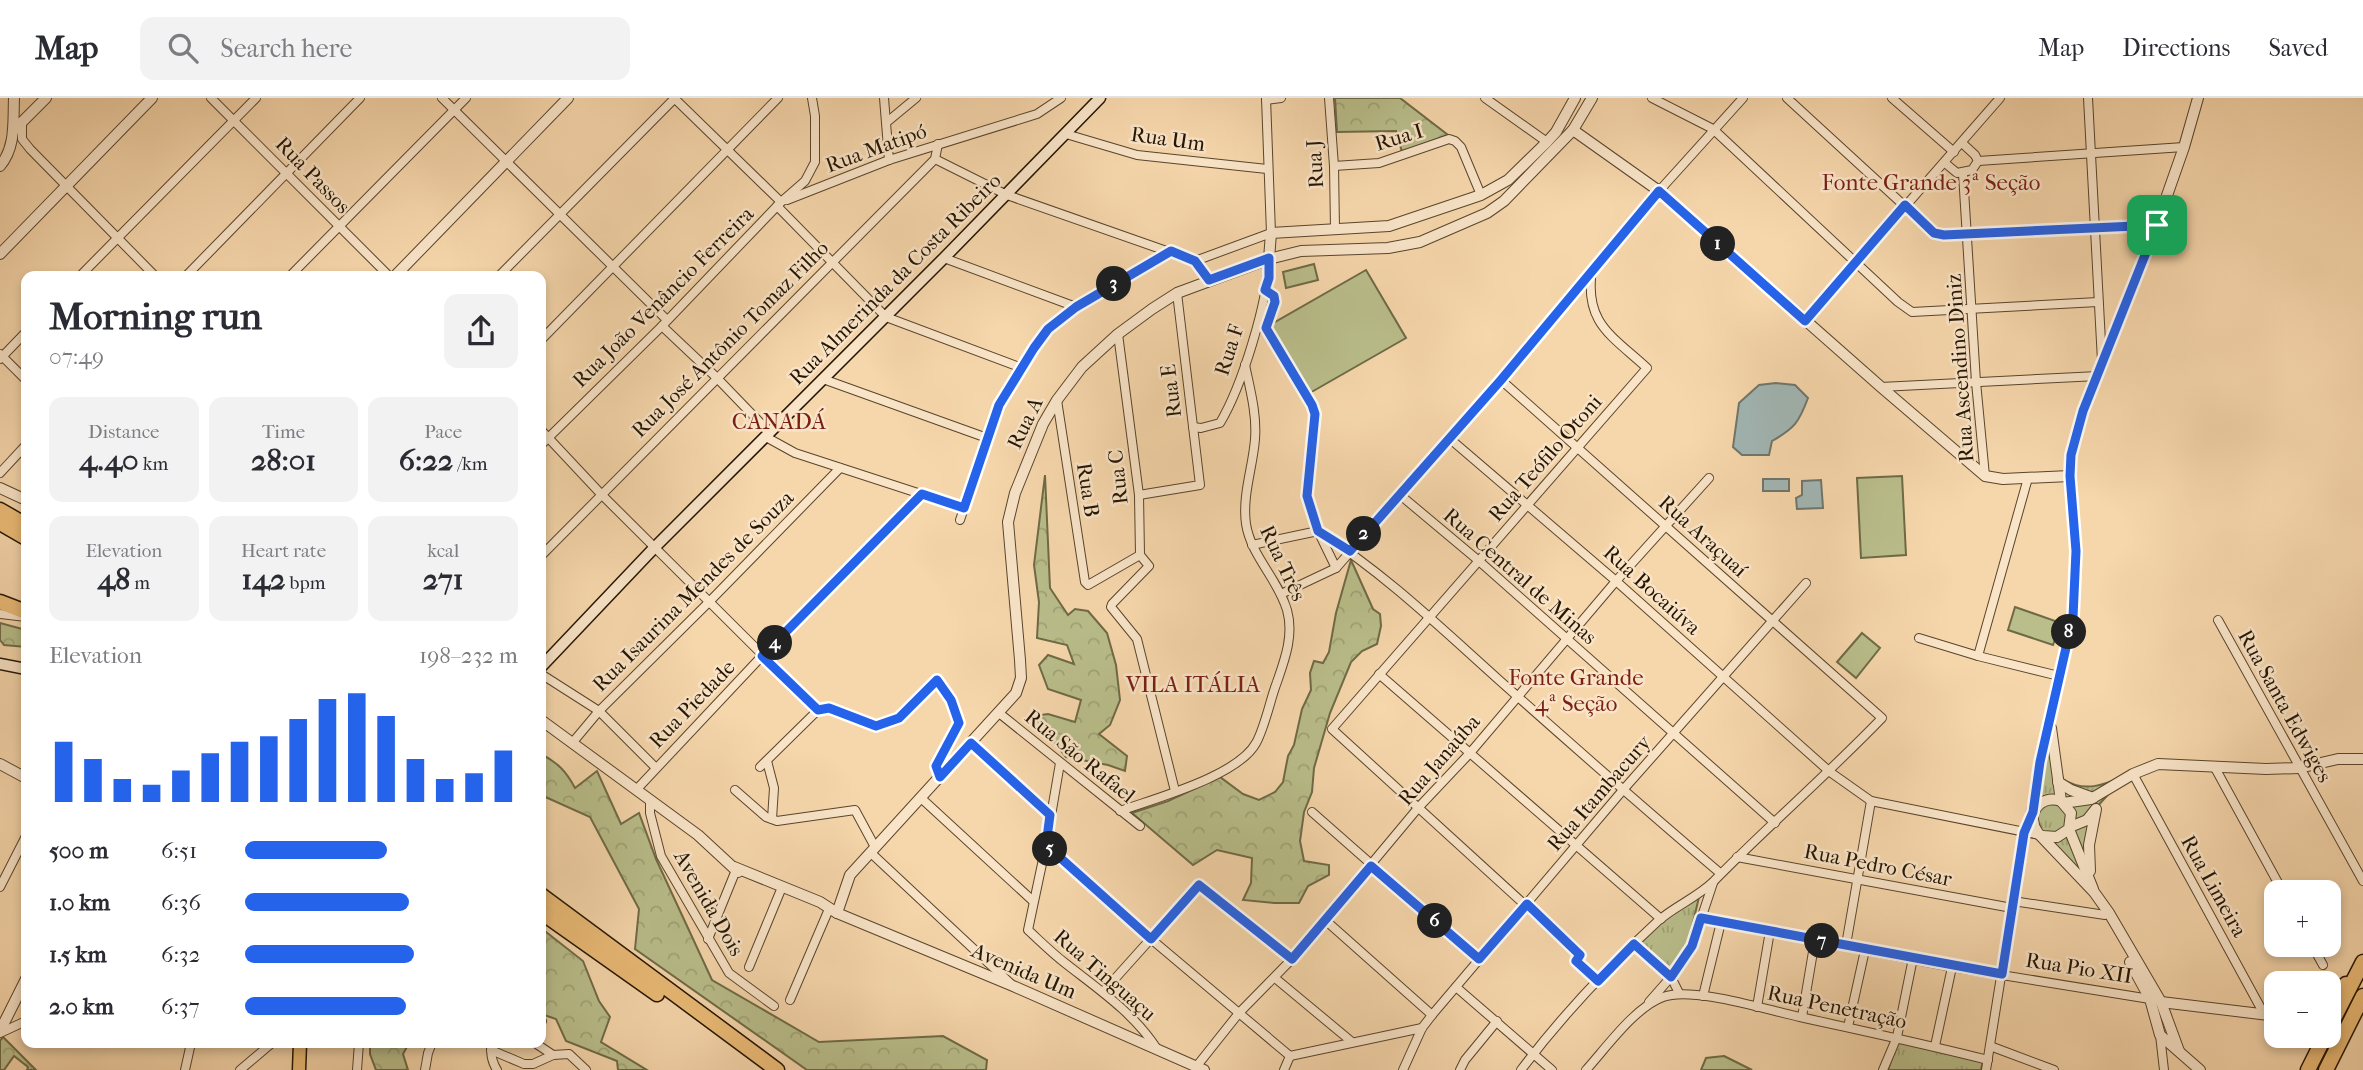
<!DOCTYPE html>
<html lang="en">
<head>
<meta charset="utf-8">
<style>
	:root { --surface:#fff; --page:#f2f2f3; --text:#2b2b33; --muted:#7c7c81; --line:#e1e1e2; --accent:#2563eb }
	body { margin:0; font-family:"IM FELL French Canon",serif; background:var(--page); color:var(--text); height:100vh; display:flex; flex-direction:column; font-size:26px; white-space:nowrap }
	* { box-sizing:border-box; margin:0 }
	p { font-size:23px; color:var(--muted) }
	.icon { flex:none; width:38px; height:38px; fill:none; stroke:currentColor; stroke-width:2; stroke-linecap:round; stroke-linejoin:round }
	.map { position:relative; flex:1; overflow:hidden }
	.panel { position:absolute; left:21px; top:173px; width:525px; height:777px; display:flex; flex-direction:column; background:var(--surface); border-radius:14px; box-shadow:0 4px 10px #0003 }
	.panel>* { flex:none }
	.tools { position:absolute; left:2264px; top:782px; display:grid; gap:14px }
	.tools a { display:grid; place-items:center; width:77px; height:77px; border-radius:14px; background:var(--surface); box-shadow:0 4px 10px #0003; font-size:35px }
	.pin { position:absolute; display:grid; place-items:center; width:60px; height:60px; color:#fff; margin:-30px; border-radius:14px; box-shadow:0 4px 10px #0006 }
	.km { position:absolute; width:35px; height:35px; margin:-18px; border-radius:50%; background:#222; color:#fff; font-size:19px; line-height:35px; text-align:center }
	.round { display:grid; place-items:center; flex:none; width:74px; height:74px; border-radius:14px; background:var(--page) }
	.headline { display:flex; align-items:center; justify-content:space-between; height:119px; padding:0 28px }
	h1 { font-size:38px; font-weight:800; line-height:52px }
	.metrics { display:grid; grid-template-columns:repeat(3,1fr); gap:10px; height:119px; padding:7px 28px }
	.metrics div { display:grid; align-content:center; border-radius:14px; background:var(--page); text-align:center }
	.metrics b { font-size:30px; font-weight:800 }
	.metrics small { font-size:19px; font-weight:400 }
	.metrics p { font-size:19px }
	.chart { height:196px; padding:14px 28px }
	.chart p { display:flex; justify-content:space-between }
	.chart svg { width:100%; height:126px; margin-top:7px; stroke:var(--accent); stroke-width:6 }
	ul { padding:0 28px; list-style:none; font-size:23px }
	li { display:grid; grid-template-columns:112px 84px 1fr; align-items:center; height:52px }
	li i { height:18px; border-radius:9px; background:var(--accent) }
	header { display:flex; align-items:center; gap:42px; box-sizing:border-box; height:98px; padding:0 35px; background:var(--surface); border-bottom:2px solid var(--line) }
	header strong { font-size:33px }
	nav { display:flex; gap:38px; margin-inline-start:auto; font-size:24px }
	.search { width:490px; height:63px; background:var(--page); display:flex; align-items:center; gap:18px; box-sizing:border-box; padding:0 24px; border-radius:14px; color:var(--muted); font-size:26px }
	.map>svg:first-child { display:block }
</style>
</head>
<body>
<header>
<strong>Map</strong>
<div class="search"><svg class="icon" aria-label="search" viewBox="0 0 24 24"><circle cx="10" cy="10" r="6"/><path d="M15 15l6 6"/></svg>Search here</div>
<nav><a>Map</a><a>Directions</a><a>Saved</a></nav>
</header>
<div class="map">
<svg width="2363" height="972" viewBox="0 0 2363 972">
	<defs>
		<pattern id="forest-crowns" width="20" height="18" patternUnits="userSpaceOnUse" patternTransform="scale(1.75)"><rect width="20" height="18" fill="#b9be8b"/><path d="M2 6a3 3 0 1 1 6 0M12 15a3 3 0 1 1 6 0" fill="none" stroke="#9fa276"/></pattern>
		<pattern id="park-tufts" width="24" height="20" patternUnits="userSpaceOnUse" patternTransform="scale(1.75)"><rect width="24" height="20" fill="#b9be8b"/><path d="M3 7l-1-3M5 7V3M7 7l1-3M15 17l-1-3M17 17v-4M19 17l1-3" fill="none" stroke="#9fa276"/></pattern>
	</defs>
	<rect width="100%" height="100%" fill="#f6d6ab"/>
	<filter id="stains"><feTurbulence type="fractalNoise" baseFrequency=".00286" numOctaves="4"/><feColorMatrix values="0 0 0 0 .2 0 0 0 0 .09 0 0 0 0 .02 0 0 0 .5 -.17"/></filter>
	<radialGradient id="worn" r=".72"><stop offset=".6" stop-color="#630" stop-opacity="0"/><stop offset="1" stop-color="#630" stop-opacity=".3"/></radialGradient>
	<g fill="#b9be8b" stroke="#6e6a46" stroke-width="2">
		<polygon points="1314,166 1318,182 1286,190 1283,174"/>
		<polygon points="1366,172 1406,240 1308,296 1268,228"/>
		<polygon points="1902,378 1906,457 1861,460 1857,380"/>
		<polygon points="2015,509 2061,525 2053,547 2008,532"/>
		<polygon points="1862,535 1880,550 1856,580 1837,564"/>
		<polygon points="1724,958 1752,972 1701,972 1706,960"/>
	</g>
	<g fill="url(#forest-crowns)" stroke="#6e6a46" stroke-width="2">
		<polygon points="1335,0 1400,0 1448,37 1402,54 1396,33 1337,34"/>
		<polygon points="1045,377 1050,490 1068,517 1075,511 1088,513 1107,535 1116,567 1120,602 1110,627 1099,636 1127,658 1125,673 1108,667 1066,659 1034,618 1048,616 1075,624 1081,602 1048,591 1039,567 1048,557 1074,566 1067,547 1037,540 1039,504 1034,467"/>
		<polygon points="1351,462 1373,511 1380,516 1381,528 1377,546 1362,553 1351,564 1330,615 1314,670 1312,694 1304,714 1300,743 1304,763 1329,767 1329,777 1308,788 1299,805 1274,805 1243,802 1251,785 1252,760 1217,752 1193,767 1132,715 1168,703 1220,679 1243,696 1259,702 1275,694 1283,684 1288,658 1294,647 1302,611 1311,592 1310,575 1314,563 1323,565 1329,554 1336,515"/>
		<polygon points="0,525 26,532 26,549 4,547 0,542"/>
		<path d="M 541,656 C 558,665 566,673 575,690 L 597,673 L 621,726 L 639,715 L 656,761 L 712,882 L 819,944 L 943,938 L 987,962 L 986,972 L 807,972 L 635,851 L 639,811 L 590,719 L 541,697 Z"/>
		<polygon points="541,830 583,863 599,903 610,919 601,944 647,972 618,972 617,963 566,943 556,921 541,916 543,903 541,897"/>
		<polygon points="3,939 36,972 27,972 28,969 14,958 4,972 0,972 0,943"/>
		<polygon points="370,945 409,945 403,956 408,972 376,972 370,956"/>
	</g>
	<g fill="url(#park-tufts)" stroke="#6e6a46" stroke-width="2">
		<path d="M 2049,621 L 2063,681 C 2084,695 2104,687 2125,678 L 2094,712 L 2088,747 L 2093,794 L 2039,741 L 2021,737 Z"/>
		<polygon points="1699,799 1688,846 1670,874 1640,845 1662,823"/>
		<polygon points="1898,942 1983,963 1981,972 1888,972"/>
	</g>
	<g fill="#a1b6b4" stroke="#6f766d" stroke-width="2">
		<path d="M 1776,285 L 1795,287 L 1808,300 C 1799,324 1795,330 1772,343 L 1769,357 L 1742,357 L 1733,349 L 1739,305 L 1759,287 Z"/>
		<rect x="1763" y="381" width="26" height="12"/>
		<polygon points="1821,382 1823,410 1797,411 1796,400 1802,397 1802,383"/>
	</g>
	<g fill="none" stroke-linecap="round" stroke-linejoin="round">
		<g stroke="#58452c" stroke-width="10">
			<g id="minor">
				<polyline points="211,0 389,178"/>
				<polyline points="442,0 667,222"/>
				<polyline points="674,0 781,104"/>
				<polyline points="884,0 889,62"/>
				<polyline points="1329,0 1334,68 1335,131"/>
				<polyline points="1485,0 1547,44"/>
				<polyline points="1652,0 1713,31 1898,204 1912,214 2098,204"/>
				<polyline points="1787,0 1934,135 1944,137 2157,126"/>
				<polyline points="1892,0 1954,54"/>
				<polyline points="2088,0 2102,263"/>
				<polyline points="1266,2 1281,0"/>
				<polyline points="22,24 22,41 30,51 155,178"/>
				<polyline points="887,24 916,0"/>
				<polyline points="1066,36 1137,57 1267,71"/>
				<polyline points="935,61 1007,97 1195,163 1209,182"/>
				<polyline points="1978,63 2184,49"/>
				<polyline points="1945,65 1957,75 1972,72 1978,63 1975,57 1962,45"/>
				<polyline points="1334,68 1379,65 1449,41 1455,43 1461,49 1481,97"/>
				<polyline points="1963,76 1976,284 1985,378"/>
				<polyline points="787,102 889,62 1037,16 1061,0"/>
				<polyline points="777,108 886,219 1022,270"/>
				<polyline points="944,160 1076,209"/>
				<polyline points="1195,163 1271,135 1266,0"/>
				<path d="M 1592,171 C 1584,225 1611,237 1647,270 L 1332,631 L 1580,857 L 1576,863 L 1598,883"/>
				<polyline points="80,178 256,0"/>
				<polyline points="186,178 360,0"/>
				<polyline points="290,178 466,0"/>
				<polyline points="499,178 675,0"/>
				<polyline points="1265,192 1274,198 1275,204 1266,230 1313,307 1315,316 1307,398 1318,433 1336,470"/>
				<polyline points="1805,223 2000,0"/>
				<polyline points="662,228 716,279 770,335"/>
				<polyline points="541,242 778,0"/>
				<polyline points="0,256 26,282"/>
				<polyline points="0,261 26,234"/>
				<polyline points="823,281 987,340"/>
				<path d="M 1501,282 L 1882,620 C 1828,676 1769,727 1714,783 C 1698,799 1675,808 1658,823 C 1609,868 1561,919 1521,972"/>
				<polyline points="1881,289 2098,278"/>
				<polyline points="1057,302 1085,484 1088,487 1140,457 1139,397 1118,236"/>
				<path d="M 1193,329 L 1201,330 L 1220,325 C 1242,288 1268,204 1269,161"/>
				<polyline points="541,332 601,396 818,612 760,669"/>
				<polyline points="766,339 795,355 964,410"/>
				<polyline points="1449,340 1616,483 1830,674 1871,703 2040,737"/>
				<polyline points="541,347 662,228 781,104 805,83 815,64 815,18 812,0"/>
				<polyline points="0,375 26,347"/>
				<polyline points="1399,396 1479,463 1775,725"/>
				<polyline points="1139,397 1200,387 1177,195"/>
				<polyline points="960,422 999,307 1034,250 1048,231 1076,209 1171,153"/>
				<path d="M 1252,447 L 1318,433 C 1384,475 1441,530 1499,582 C 1572,647 1646,712 1720,775"/>
				<polyline points="1140,457 1149,468 1112,506 1111,509 1137,541 1175,693"/>
				<polyline points="541,458 935,61 938,46"/>
				<polyline points="1281,496 1336,470 1501,282 1659,93 1743,0"/>
				<polyline points="0,516 26,519"/>
				<polyline points="2218,522 2363,783"/>
				<polyline points="1919,540 1978,558 2059,578"/>
				<polyline points="1978,558 2028,380"/>
				<polyline points="541,576 599,613 655,669"/>
				<polyline points="1379,576 1661,821"/>
				<polyline points="818,612 829,610 876,628 899,620 937,582 951,602 959,625 936,668 940,679"/>
				<polyline points="999,615 1140,728"/>
				<polyline points="573,644 599,613 710,503 840,370"/>
				<polyline points="970,645 1050,717"/>
				<polyline points="767,663 774,690 772,721"/>
				<path d="M 1060,665 L 1046,747 L 1028,832 C 1040,843 1052,855 1065,865 C 1098,891 1134,915 1157,951"/>
				<polyline points="2214,668 2283,794"/>
				<polyline points="2133,676 2264,916"/>
				<polyline points="637,691 762,558 922,396"/>
				<polyline points="735,692 766,719 777,723 855,712 875,749"/>
				<polyline points="921,700 1033,803"/>
				<polyline points="650,703 650,715 661,758 729,875 774,908"/>
				<path d="M 1120,713 C 1156,700 1238,678 1256,645 C 1265,629 1270,602 1277,584 C 1285,561 1294,537 1287,512 C 1278,481 1251,458 1246,426 C 1242,397 1253,369 1255,341 C 1257,316 1250,291 1245,267"/>
				<polyline points="1312,714 1479,861"/>
				<polyline points="1046,747 1151,841 1290,958"/>
				<polyline points="871,755 1011,886"/>
				<polyline points="1737,759 2012,810"/>
				<polyline points="0,789 26,738"/>
				<polyline points="2013,803 2105,817 2109,815"/>
				<polyline points="1701,820 1952,869 2150,901"/>
				<polyline points="1324,821 1432,917"/>
				<polyline points="708,841 736,772"/>
				<polyline points="1634,846 1671,879 1679,895"/>
				<polyline points="1846,847 1871,703"/>
				<polyline points="2312,847 2323,867"/>
				<polyline points="749,869 780,794"/>
				<polyline points="1275,880 1352,944"/>
				<polyline points="1456,889 1552,972"/>
				<polyline points="1103,894 1199,787 1292,861"/>
				<polyline points="1703,898 1721,824"/>
				<polyline points="790,902 829,811"/>
				<polyline points="1649,904 1671,879 1692,848 1713,785"/>
				<polyline points="1757,909 1770,833"/>
				<polyline points="1802,919 1815,842"/>
				<polyline points="541,925 542,923"/>
				<polyline points="1848,929 1865,852"/>
				<polyline points="0,935 26,923"/>
				<polyline points="2160,937 2164,972"/>
				<path d="M 492,945 C 490,955 492,964 497,972"/>
				<polyline points="535,945 553,957"/>
				<polyline points="1935,948 1952,869"/>
				<polyline points="1990,948 2054,972"/>
				<polyline points="491,952 524,966 533,966 553,957 569,956 586,972"/>
				<polyline points="1290,958 1422,930"/>
				<polyline points="1196,969 1239,915 1292,861 1418,710 1470,655 1616,483 1709,380"/>
				<polyline points="185,972 191,945"/>
				<polyline points="240,972 272,945"/>
				<polyline points="357,972 359,945"/>
				<polyline points="425,972 428,955 432,945"/>
				<polyline points="1284,972 1290,958"/>
				<polyline points="1403,972 1422,930 1432,917 1623,692 1806,485"/>
				<polyline points="1460,972 1465,962 1497,923"/>
				<path d="M 1586,972 C 1606,950 1635,909 1663,899 C 1692,888 1767,912 1800,919 C 1863,933 1925,946 1988,962"/>
				<polyline points="1883,972 1897,939 1913,860"/>
				<polyline points="1986,972 2024,735 2032,717"/>
			</g>
		</g>
		<g stroke="#58452c" stroke-width="12">
			<g id="tertiary">
				<polyline points="1573,32 1659,93 1881,289 1985,378 2003,381 2070,378"/>
				<polyline points="13,33 46,0"/>
				<path d="M 0,68 C 16,49 13,24 14,0"/>
				<polyline points="0,156 152,0"/>
				<polyline points="1269,161 1271,135 1389,128 1481,97 1508,82 1547,44 1556,34 1575,0"/>
				<polyline points="395,178 568,0"/>
				<polyline points="0,390 26,402"/>
				<polyline points="541,622 698,737 738,774"/>
				<polyline points="2051,630 2061,703"/>
				<polyline points="0,666 26,680"/>
				<polyline points="2058,684 2071,692 2093,700"/>
				<polyline points="2063,705 2091,701 2133,676 2158,666 2266,671 2299,670 2338,661 2363,661"/>
				<polyline points="2033,714 2040,664 2073,519 2076,453 2070,378 2071,357 2083,313 2157,126 2184,49 2198,0"/>
				<polyline points="2070,729 2087,722 2095,712"/>
				<polyline points="2069,731 2093,791"/>
				<path d="M 2043,738 L 2057,739 L 2069,731 L 2071,715 L 2061,703 C 2039,696 2025,717 2038,735 L 2094,794 L 2109,815 L 2161,904 L 2179,953"/>
				<polyline points="734,769 820,804 837,815 1013,888 1204,972"/>
				<polyline points="2090,773 2089,747 2096,711"/>
				<polyline points="837,815 850,777 1016,595 1021,580 1020,562 1008,424 1015,395 1043,326 1057,302 1082,269 1118,236 1152,211 1177,195 1269,161 1301,153 1388,150 1420,144 1487,115 1504,103 1573,32 1592,0"/>
				<polyline points="2130,864 2150,901 2160,937 2200,972"/>
				<polyline points="2161,904 2277,918"/>
				<polyline points="0,933 26,881"/>
			</g>
		</g>
		<g stroke="#241502" stroke-width="13">
			<g id="secondary">
				<polyline points="0,566 26,571"/>
				<polyline points="541,569 654,450 944,160 1100,0"/>
			</g>
		</g>
		<g stroke="#241502" stroke-width="15">
			<polyline id="primary" points="299,972 300,945"/>
		</g>
		<g stroke="#241502" stroke-width="17">
			<g id="trunk">
				<polyline points="0,412 26,427"/>
				<polyline points="0,425 26,440"/>
				<polyline points="0,504 26,514"/>
				<polyline points="541,797 777,972"/>
				<polyline points="541,814 657,896"/>
				<polyline points="2329,903 2346,886"/>
				<polyline points="2329,930 2363,864"/>
				<polyline points="2308,972 2325,938"/>
				<polyline points="2326,972 2363,898"/>
			</g>
		</g>
		<use href="#minor" stroke="#f9e4c8" stroke-width="8"/>
		<use href="#tertiary" stroke="#f9e4c8" stroke-width="10"/>
		<use href="#secondary" stroke="#f9e4c8" stroke-width="10"/>
		<use href="#primary" stroke="#ebbb76" stroke-width="12"/>
		<use href="#trunk" stroke="#ebbb76" stroke-width="14"/>
	</g>
	<g fill="none" stroke-linecap="round" stroke-linejoin="round">
		<g stroke="#fff" stroke-width="14">
			<polygon id="route" points="1659,93 1805,223 1905,107 1934,135 1944,137 2157,127 2083,313 2071,357 2070,378 2076,453 2073,519 2040,664 2033,714 2024,735 2002,876 1701,820 1692,848 1671,879 1634,846 1598,883 1576,863 1580,857 1527,806 1479,861 1371,768 1292,861 1199,787 1151,841 1046,747 1050,717 971,645 940,679 936,668 959,625 951,602 937,582 899,620 876,628 829,610 818,612 762,558 922,396 964,410 999,307 1034,250 1048,231 1076,209 1171,153 1195,163 1209,182 1269,160 1269,180 1265,192 1274,198 1275,204 1266,230 1312,307 1315,316 1307,398 1318,433 1350,453 1501,282"/>
		</g>
		<use href="#route" stroke="#2563eb" stroke-width="9"/>
	</g>
	<g text-anchor="middle" dominant-baseline="central" stroke-width="5" stroke-linejoin="round" paint-order="stroke">
		<g font-size="21" fill="#241502" stroke="#f9e4c8">
			<text transform="translate(1399 39) rotate(-17)">Rua I</text>
			<text transform="translate(1168 41) rotate(8)">Rua Um</text>
			<text transform="translate(876 50) rotate(-20)">Rua Matipó</text>
			<text transform="translate(1315 66) rotate(-93)">Rua J</text>
			<text transform="translate(313 77) rotate(46)">Rua Passos</text>
			<text transform="translate(895 181) rotate(-45)">Rua Almerinda da Costa Ribeiro</text>
			<text transform="translate(663 199) rotate(-45)">Rua João Venâncio Ferreira</text>
			<text transform="translate(730 241) rotate(-45)">Rua José Antônio Tomaz Filho</text>
			<text transform="translate(1229 252) rotate(-72)">Rua F</text>
			<text transform="translate(1960 270) rotate(-94)">Rua Ascendino Diniz</text>
			<text transform="translate(1171 293) rotate(-97)">Rua E</text>
			<text transform="translate(1025 325) rotate(-64)">Rua A</text>
			<text transform="translate(1545 360) rotate(-49)">Rua Teófilo Otoni</text>
			<text transform="translate(1118 379) rotate(-96)">Rua C</text>
			<text transform="translate(1088 392) rotate(81)">Rua B</text>
			<text transform="translate(1703 438) rotate(42)">Rua Araçuaí</text>
			<text transform="translate(1283 465) rotate(65)">Rua Três</text>
			<text transform="translate(1520 478) rotate(41)">Rua Central de Minas</text>
			<text transform="translate(1652 492) rotate(42)">Rua Bocaiúva</text>
			<text transform="translate(693 493) rotate(-45)">Rua Isaurina Mendes de Souza</text>
			<text transform="translate(692 606) rotate(-46)">Rua Piedade</text>
			<text transform="translate(2285 608) rotate(61)">Rua Santa Edwiges</text>
			<text transform="translate(1080 658) rotate(39)">Rua São Rafael</text>
			<text transform="translate(1439 662) rotate(-49)">Rua Janaúba</text>
			<text transform="translate(1599 695) rotate(-49)">Rua Itambacury</text>
			<text transform="translate(1878 767) rotate(11)">Rua Pedro César</text>
			<text transform="translate(2214 788) rotate(61)">Rua Limeira</text>
			<text transform="translate(709 805) rotate(60)">Avenida Dois</text>
			<text transform="translate(2079 870) rotate(9)">Rua Pio XII</text>
			<text transform="translate(1024 873) rotate(23)">Avenida Um</text>
			<text transform="translate(1105 877) rotate(41)">Rua Tinguaçu</text>
			<text transform="translate(1837 909) rotate(12)">Rua Penetração</text>
		</g>
		<g font-size="23" fill="#7a1f14" stroke="#f9e4c8">
			<text x="1931" y="84">Fonte Grande 3ª Seção</text>
			<text x="779" y="323">CANADÁ</text>
			<text x="1576" y="579">Fonte Grande<tspan x="1576" dy="26">4ª Seção</tspan></text>
			<text x="1193" y="586">VILA ITÁLIA</text>
		</g>
	</g>
	<rect width="100%" height="100%" filter="url(#stains)"/>
	<rect width="100%" height="100%" fill="url(#worn)"/>
</svg>
<div class="tools">
<a>+</a>
<a>−</a>
</div>
<div class="pin" style="left:2157px;top:127px;background:#1e9e55"><svg class="icon" aria-label="arrive" viewBox="0 0 24 24"><path d="M6 21V4h12l-3 4 3 4H6"/></svg></div>
<b class="km" style="left:1718px;top:146px">1</b>
<b class="km" style="left:1364px;top:436px">2</b>
<b class="km" style="left:1114px;top:186px">3</b>
<b class="km" style="left:775px;top:545px">4</b>
<b class="km" style="left:1050px;top:751px">5</b>
<b class="km" style="left:1435px;top:823px">6</b>
<b class="km" style="left:1822px;top:843px">7</b>
<b class="km" style="left:2069px;top:534px">8</b>
<section class="panel">
<div class="headline"><div><h1>Morning run</h1><p>07:49</p></div><a class="round"><svg class="icon" aria-label="share" viewBox="0 0 24 24"><path d="M12 15V3M7 8l5-5 5 5M5 13v7h14v-7"/></svg></a></div>
<div class="metrics">
<div><p>Distance</p><b>4.40<small> km</small></b></div>
<div><p>Time</p><b>28:01</b></div>
<div><p>Pace</p><b>6:22<small> /km</small></b></div>
</div>
<div class="metrics">
<div><p>Elevation</p><b>48<small> m</small></b></div>
<div><p>Heart rate</p><b>142<small> bpm</small></b></div>
<div><p>kcal</p><b>271</b></div>
</div>
<div class="chart"><p><span>Elevation</span>198–232 m</p>
<svg viewBox="0 0 160 44" preserveAspectRatio="none"><path d="M5 44V23M15 44V29M25 44V36M35 44V38M45 44V33M55 44V27M65 44V23M75 44V21M85 44V15M95 44V8M105 44V6M115 44V14M125 44V29M135 44V36M145 44V34M155 44V26"/></svg>
</div>
<ul>
<li><b>500 m</b>6:51<i style="width:52%"></i></li>
<li><b>1.0 km</b>6:36<i style="width:60%"></i></li>
<li><b>1.5 km</b>6:32<i style="width:62%"></i></li>
<li><b>2.0 km</b>6:37<i style="width:59%"></i></li>
</ul>
</section>
</div>
</body>
</html>
